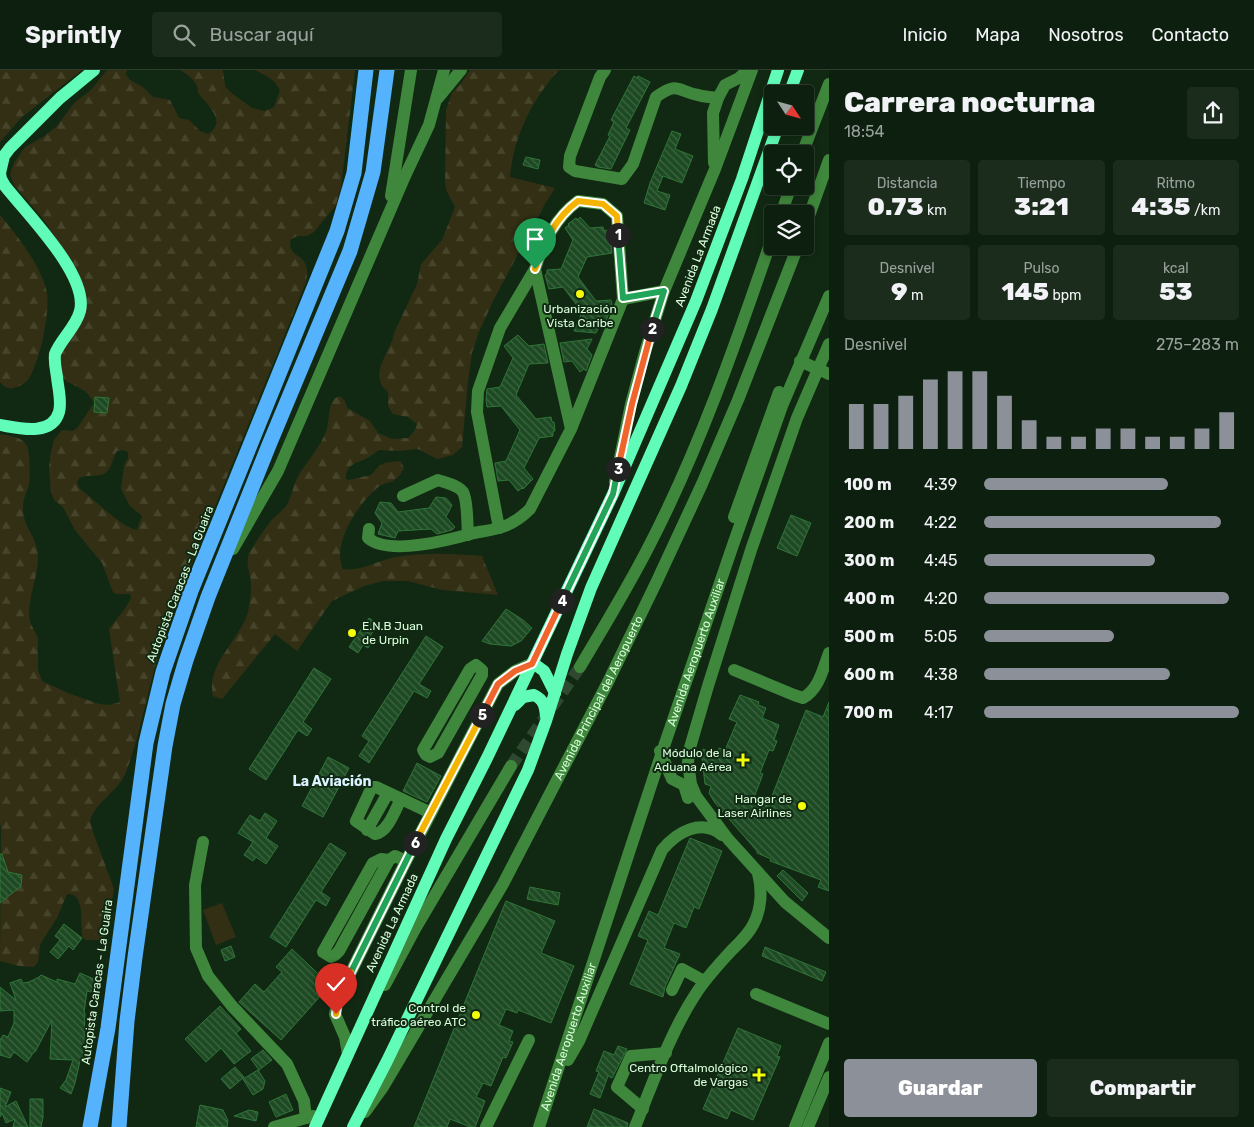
<!DOCTYPE html>
<html lang="es">
<head>
<meta charset="utf-8">
<style>
	:root { --surface:#0d1f0e; --page:#1b2c1c; --text:#f1f3f6; --muted:#9aa29e; --line:#2d3d2e; --accent:#8c9099 }
	body { margin:0; font-family:Rubik,sans-serif; background:var(--page); color:var(--text); height:100vh; display:flex; flex-direction:column; font-size:19px; white-space:nowrap }
	* { box-sizing:border-box; margin:0 }
	p { font-size:16px; color:var(--muted) }
	.icon { flex:none; width:28px; height:28px; fill:none; stroke:currentColor; stroke-width:2; stroke-linecap:round; stroke-linejoin:round }
	.map { position:relative; flex:1; overflow:hidden }
	.side { display:flex; flex-direction:column; background:var(--surface); width:425px }
	.side>* { flex:none }
	.needle { width:32px; rotate:126deg }
	.fabs { position:absolute; left:764px; top:15px; display:grid; gap:10px }
	.fabs a { display:grid; place-items:center; width:50px; height:50px; border-radius:5px; background:var(--surface); box-shadow:0 2px 8px #0003,0 0 0 1px var(--line); font-size:25px }
	.pin { position:absolute; display:grid; place-items:center; width:42px; height:42px; color:#fff; margin:-51px -21px; border-radius:50% 50% 50% 0; rotate:-45deg; box-shadow:0 0 5px #0007 }
	.pin .icon { rotate:45deg }
	.km { position:absolute; width:25px; height:25px; margin:-12px; border-radius:50%; background:#222; color:#fff; font-size:14px; line-height:25px; text-align:center }
	.round { display:grid; place-items:center; flex:none; width:52px; height:52px; border-radius:5px; background:var(--page) }
	.summary { display:flex; align-items:center; justify-content:space-between; height:85px; padding:0 15px }
	h1 { font-size:28px; font-weight:800; line-height:38px }
	.metrics { display:grid; grid-template-columns:repeat(3,1fr); gap:8px; height:85px; padding:5px 15px }
	.metrics div { display:grid; align-content:center; border-radius:5px; background:var(--page); text-align:center }
	.metrics b { font-size:25px; font-weight:800 }
	.metrics small { font-size:14px; font-weight:400 }
	.metrics p { font-size:14px }
	.chart { height:140px; padding:10px 15px }
	.chart p { display:flex; justify-content:space-between }
	.chart svg { width:100%; height:90px; margin-top:5px; stroke:var(--accent); stroke-width:6 }
	.action { display:flex; gap:10px; margin-top:auto; padding:10px 15px }
	.action a { flex:1; height:58px; border-radius:5px; background:var(--accent); color:#fff; font-size:20px; font-weight:800; line-height:58px; text-align:center }
	.action a+a { background:var(--page); color:var(--text) }
	ul { padding:0 15px; list-style:none; font-size:16px }
	li { display:grid; grid-template-columns:80px 60px 1fr; align-items:center; height:38px }
	li i { height:12px; border-radius:6px; background:var(--accent) }
	header { display:flex; align-items:center; gap:30px; box-sizing:border-box; height:70px; padding:0 25px; background:var(--surface); border-bottom:1px solid var(--line) }
	header strong { font-size:24px }
	nav { display:flex; gap:28px; margin-inline-start:auto; font-size:18px }
	.search { width:350px; height:45px; background:var(--page); display:flex; align-items:center; gap:12px; box-sizing:border-box; padding:0 18px; border-radius:5px; color:var(--muted); font-size:19px }
	main { display:flex; flex:1; min-height:0 }
	.map>svg:first-child { display:block }
</style>
</head>
<body>
<header>
<strong>Sprintly</strong>
<div class="search"><svg class="icon" aria-label="search" viewBox="0 0 24 24"><circle cx="10" cy="10" r="6"/><path d="M15 15l6 6"/></svg>Buscar aquí</div>
<nav><a>Inicio</a><a>Mapa</a><a>Nosotros</a><a>Contacto</a></nav>
</header>
<main>
<div class="map">
<svg width="829" height="1057" viewBox="0 0 829 1057">
	<defs>
		<pattern id="forest-firs" width="22" height="20" patternUnits="userSpaceOnUse" patternTransform="scale(1.25)"><rect width="22" height="20" fill="#332f14"/><path d="M5 1l3.5 6h-7zM16 11l3.5 6h-7z" fill="#46442a"/></pattern>
		<pattern id="building-back-hatch" width="6" height="6" patternUnits="userSpaceOnUse" patternTransform="scale(1.25)"><rect width="6" height="6" fill="#1d4a23"/><path d="M-1 5l2 2M0 0l6 6M5-1l2 2" fill="none" stroke="#3d6542"/></pattern>
	</defs>
	<rect width="100%" height="100%" fill="#112913"/>
	<g fill="url(#forest-firs)" fill-rule="evenodd">
		<polygon points="0,0 82,0 22,47 0,72"/>
		<path d="M 107,0 L 127,0 L 126,5 L 130,10 L 143,17 L 153,27 L 170,30 L 179,48 L 189,50 L 200,61 L 208,64 C 228,51 207,35 199,24 C 196,19 199,22 197,16 C 194,9 186,3 180,0 L 223,0 L 225,16 L 229,21 L 252,38 L 265,41 L 274,37 L 280,20 C 274,8 266,6 255,0 L 355,0 L 341,117 L 336,135 L 314,162 L 307,166 L 298,166 L 291,169 C 285,191 313,180 306,212 C 275,290 243,367 212,444 C 195,486 177,528 163,571 C 148,614 142,660 126,702 C 119,721 96,731 90,751 L 93,762 L 114,819 L 105,870 L 86,870 L 83,868 C 79,856 87,823 67,824 L 57,848 L 44,868 L 40,875 L 38,892 L 34,897 L 19,896 L 0,891 L 1,760 L 0,752 L 0,364 C 9,366 22,366 27,376 C 30,382 30,407 29,414 C 27,422 23,429 23,436 C 22,458 38,466 38,487 C 38,506 29,525 29,544 L 30,552 L 38,568 L 38,600 L 42,611 L 68,623 L 99,634 L 110,635 L 120,632 L 109,559 L 126,537 L 131,528 L 130,524 L 116,524 L 113,522 L 102,493 L 75,460 L 63,437 L 54,430 L 51,422 L 49,397 L 51,381 L 54,370 L 62,360 L 73,361 L 78,357 L 94,333 C 84,313 68,318 59,303 C 57,299 56,294 55,291 L 75,256 L 80,207 L 44,150 L 14,115 L 10,104 L 14,93 L 25,77 L 43,67 L 57,56 L 75,32 L 91,20 ZM 123,380 L 128,382 L 128,388 L 124,396 L 121,419 L 130,436 L 142,446 L 137,460 C 123,459 93,428 80,419 L 77,413 L 79,408 C 89,403 102,410 109,399 C 113,393 113,387 117,381 Z"/>
		<path d="M 470,0 L 559,0 C 532,29 513,68 510,107 L 555,118 L 546,132 L 494,229 L 479,262 L 472,283 L 468,311 L 462,377 L 453,385 L 437,389 L 418,379 L 398,381 L 379,380 C 375,382 373,385 369,387 C 358,394 346,392 346,409 L 349,410 L 371,405 L 378,397 L 384,393 L 398,391 L 401,392 L 404,398 C 394,417 388,409 377,418 C 358,434 331,474 343,499 C 360,502 379,490 396,487 C 425,482 453,484 482,486 L 498,525 L 442,520 L 408,511 L 384,511 L 364,516 L 332,531 L 297,581 L 275,564 L 222,629 L 213,626 C 206,597 235,574 246,548 C 250,538 251,525 251,514 C 251,504 245,496 249,484 C 251,479 266,457 270,452 C 275,445 283,442 288,433 C 292,425 293,416 297,408 C 306,392 321,377 327,359 C 330,349 327,329 340,326 L 345,331 L 347,338 L 370,351 L 378,363 L 392,369 L 408,368 L 415,360 L 417,354 L 408,347 L 393,344 L 391,341 L 388,335 L 388,322 C 366,305 392,281 394,263 L 417,214 L 421,194 L 442,170 L 455,137 L 446,120 L 445,112 L 446,40 L 452,23 L 462,12 Z"/>
		<path d="M 0,145 C 17,165 42,197 47,223 C 50,243 40,291 29,308 C 26,313 22,315 17,317 C 10,320 5,318 0,312 Z"/>
	</g>
	<polygon fill="#332f14" points="222,833 236,867 216,875 203,840"/>
	<g fill="url(#building-back-hatch)" stroke="#2f7538">
		<polygon points="634,6 637,8 638,6 650,12 626,58 630,60 611,99 598,97 595,95 610,66 608,65 614,52 611,50"/>
		<polygon points="672,61 681,64 675,79 693,86 682,113 663,106 657,121 670,125 665,140 644,133 650,113"/>
		<polygon points="526,87 540,90 538,99 523,95"/>
		<polygon points="580,147 590,158 603,157 604,161 607,160 609,174 611,174 612,183 587,187 578,207 596,231 611,230 612,234 606,251 602,251 596,263 574,261 582,242 563,217 549,219 545,205 547,204 547,200 561,199 573,170 565,158 569,155 568,154 576,148 578,150"/>
		<polygon points="518,265 529,276 544,274 548,293 529,294 516,325 536,349 551,347 552,352 554,352 555,361 553,361 553,366 539,368 524,398 533,409 523,419 522,418 518,421 509,410 498,411 495,393 506,391 520,360 501,336 487,337 486,330 487,319 500,317 513,288 504,276"/>
		<polygon points="592,269 587,279 592,285 586,301 584,299 580,302 572,291 564,292 560,273"/>
		<polygon points="95,327 109,328 107,343 94,342"/>
		<polygon points="436,427 446,428 452,435 446,447 455,457 452,460 437,464 431,459 398,461 395,468 378,464 382,453 375,443 380,432 391,433 398,442 429,438"/>
		<polygon points="791,445 811,453 797,486 777,478"/>
		<polygon points="506,539 523,550 532,558 521,571 511,576 490,574 482,571"/>
		<polygon points="369,548 378,554 368,569 372,571 368,578 363,575 358,583 349,577"/>
		<polygon points="426,566 443,577 419,614 431,621 427,628 414,621 369,693 359,686 369,671 362,666"/>
		<polygon points="314,598 331,609 303,652 312,659 307,666 298,660 266,710 249,699"/>
		<polygon points="740,625 759,632 758,635 766,638 762,648 779,655 774,670 777,671 773,681 769,680 760,703 763,704 753,730 768,736 806,640 823,647 829,632 829,821 818,817 821,810 770,791 771,789 757,783 757,781 715,733 709,723 711,716 705,714 702,689 703,679 717,685 719,678 725,680 737,652 729,649"/>
		<polygon points="328,687 349,698 323,747 302,736"/>
		<polygon points="417,693 441,706 427,732 403,721"/>
		<polygon points="265,743 277,751 266,768 278,776 266,794 256,787 253,791 244,785 253,772 238,763 250,745 260,751"/>
		<polygon points="690,768 722,781 699,839 694,837 686,858 674,853 664,878 680,884 665,917 663,927 630,914 648,870 638,866 649,841 658,845"/>
		<polygon points="330,773 346,783 321,822 330,828 326,836 316,830 286,877 270,867"/>
		<polygon points="0,784 2,784 8,802 22,805 21,816 0,833"/>
		<polygon points="783,800 808,823 802,831 777,806"/>
		<polygon points="530,817 560,823 558,835 527,829"/>
		<polygon points="506,831 555,851 541,883 574,896 551,953 518,940 517,943 506,939 499,955 513,961 509,971 513,972 506,988 503,987 491,1016 483,1013 476,1027 485,1031 475,1057 470,1057 450,1049 447,1057 414,1057"/>
		<polygon points="64,854 82,868 73,880 69,876 58,889 50,882 60,870 55,866"/>
		<polygon points="231,876 235,887 225,891 221,880"/>
		<polygon points="765,877 826,902 822,911 762,886"/>
		<polygon points="292,879 332,917 325,924 323,923 281,970 239,932 255,914 264,922 282,902 276,897"/>
		<polygon points="80,903 96,910 91,922 87,921 84,943 85,943 84,966 87,966 87,992 80,991 75,1013 71,1024 60,1018 66,1010 73,990 50,989 52,950 35,982 34,982 27,992 14,982 10,988 0,985 0,970 3,965 8,967 14,953 14,940 0,941 0,917 16,930 10,913 21,909 23,913 29,912 39,907 41,905 57,912 57,909 75,914"/>
		<polygon points="220,936 241,959 236,963 251,981 234,994 221,978 206,992 185,969"/>
		<polygon points="738,958 781,976 777,986 780,987 753,1050 731,1040 727,1049 703,1039"/>
		<polygon points="618,976 627,979 612,1008 608,1006 600,1028 590,1024 599,1002 596,1001 604,981 614,985"/>
		<polygon points="263,980 272,990 259,1000 251,989"/>
		<polygon points="235,997 244,1007 230,1019 221,1009"/>
		<polygon points="258,1000 265,1011 263,1019 253,1025 243,1009"/>
		<polygon points="0,1018 11,1022 5,1037 16,1031 28,1057 13,1057 15,1049 6,1053 2,1043 0,1047"/>
		<polygon points="286,1024 293,1040 276,1047 269,1032"/>
		<polygon points="30,1029 43,1029 43,1047 41,1057 30,1057"/>
		<polygon points="200,1035 223,1040 228,1051 227,1057 196,1057"/>
		<polygon points="594,1039 628,1053 627,1057 587,1057"/>
		<polygon points="249,1040 258,1042 256,1051 234,1046"/>
	</g>
	<g fill="none" stroke-linecap="round" stroke-linejoin="round">
		<polyline stroke="#2f4931" stroke-width="12" stroke-dasharray="12 6" stroke-linecap="butt" points="511,696 580,597"/>
		<g stroke="#3f873c" stroke-width="12">
			<path d="M 605,0 L 600,7 L 570,86 L 569,97 L 575,101 L 622,109 L 633,94 L 656,27 C 678,11 677,21 698,25 C 704,27 711,27 718,28"/>
			<polyline points="438,28 461,0"/>
			<polyline points="802,84 829,14"/>
			<polyline points="714,93 713,43 718,28 725,15 739,8 748,0"/>
			<polyline points="391,126 411,0"/>
			<polyline points="781,144 791,116"/>
			<polyline points="805,157 829,90"/>
			<polyline points="623,229 664,221"/>
			<polyline points="829,274 797,348 751,480 708,616 689,681 688,693 691,714 696,726 728,769 785,832 829,868"/>
			<polyline points="800,291 829,304"/>
			<polyline points="615,412 631,334 645,282 664,221 715,99 752,0"/>
			<path d="M 403,426 L 438,410 C 446,413 458,415 463,422 C 468,431 467,454 468,465"/>
			<polyline points="734,447 779,322"/>
			<polyline points="499,458 477,342 478,321 500,258 535,199"/>
			<path d="M 369,459 L 368,468 C 389,486 449,470 474,463 C 484,461 495,460 505,456 C 515,452 522,447 530,439 L 571,359 L 623,229 L 617,146 L 603,134 L 578,131 C 555,148 544,172 535,199 L 571,359"/>
			<polyline points="233,479 278,401 405,106 429,55 444,0"/>
			<polygon points="476,595 482,600 482,605 438,683 430,687 426,685 423,680 470,599"/>
			<path d="M 580,597 C 603,558 627,519 648,478 C 699,380 736,273 772,168"/>
			<path d="M 734,600 L 794,625 L 803,628 C 819,619 823,599 829,583"/>
			<polyline points="660,681 672,709 684,715 688,728"/>
			<path d="M 401,729 C 395,740 388,762 375,764 L 356,751 L 370,721 L 373,717 L 376,717 L 431,743"/>
			<polyline points="367,760 388,723"/>
			<polyline points="203,772 195,815 196,878 208,906 232,936 287,994 304,1031 306,1048"/>
			<polyline points="389,790 381,789 373,793 323,882 331,887 335,885 339,881 389,790 395,786 406,791"/>
			<polyline points="385,915 415,859 511,696"/>
			<polyline points="672,920 682,899 704,911"/>
			<polyline points="756,924 829,954"/>
			<polyline points="348,984 345,967 335,944 338,929 345,914 406,791 498,614 515,601 533,593"/>
			<path d="M 568,990 L 579,971 L 662,780 C 677,762 701,748 722,765"/>
			<polyline points="643,1039 617,1017 631,986 666,983"/>
			<path id="s1" d="M 365,1042 L 383,1017 L 503,814 L 608,612 L 656,513 L 702,414 L 738,330 L 798,176"/>
			<polyline points="274,1057 313,1046"/>
			<polyline points="486,1057 529,970"/>
			<path id="s2" d="M 539,1057 L 661,685 L 734,472 L 782,336 L 829,226"/>
			<path d="M 635,1057 C 653,1013 669,965 695,925 C 705,909 718,895 731,881 C 739,873 748,865 753,855 C 762,839 762,819 758,803"/>
			<polyline points="795,1057 829,973"/>
			<polyline points="808,1057 829,1007"/>
		</g>
		<g stroke="#61fdb8" stroke-width="12">
			<polyline points="789,24 798,0"/>
			<path d="M 0,103 L 1,109 L 5,116 C 26,143 89,205 80,241 C 76,257 61,269 55,284 C 54,292 56,300 57,307 C 58,318 62,332 59,342 C 52,367 18,358 0,355"/>
			<polyline points="0,103 4,86 10,78 60,28 94,0"/>
			<polyline points="533,593 544,601 555,623"/>
			<path d="M 515,635 L 523,627 L 534,625 C 544,630 545,636 546,646"/>
			<polyline points="315,1057 446,769 487,688 613,424 696,231 742,109 778,0"/>
			<polyline points="353,1057 387,991 528,700 546,651 567,584 591,518 681,316 712,239 778,56"/>
		</g>
		<g stroke="#55b2fd" stroke-width="15">
			<polyline points="90,1057 108,958 146,673 163,602 191,521 337,161 354,103 366,0"/>
			<polyline points="119,1057 127,951 135,887 165,676 173,634 186,590 208,527 269,375 350,181 373,102 387,0"/>
		</g>
	</g>
	<g fill="none" stroke-linecap="round" stroke-linejoin="round">
		<g stroke="#fff" stroke-width="10">
			<path id="split-1" d="M 535,199 C 544,172 555,148 578,131 L 603,134 L 617,146 L 618,165"/>
		</g>
		<g stroke="#fff" stroke-width="10">
			<polyline id="split-2" points="618,165 623,228 664,221 652,259"/>
		</g>
		<g stroke="#fff" stroke-width="10">
			<polyline id="split-3" points="618,399 632,334 652,259"/>
		</g>
		<g stroke="#fff" stroke-width="10">
			<polyline id="split-4" points="562,531 613,424 618,399"/>
		</g>
		<g stroke="#fff" stroke-width="10">
			<polyline id="split-5" points="482,645 498,614 515,601 532,594 562,531"/>
		</g>
		<g stroke="#fff" stroke-width="10">
			<polyline id="split-6" points="415,773 482,645"/>
		</g>
		<g stroke="#fff" stroke-width="10">
			<polyline id="split-7" points="351,902 415,773"/>
		</g>
		<g stroke="#fff" stroke-width="10">
			<polyline id="split-8" points="336,944 338,930 351,902"/>
		</g>
		<use href="#split-1" stroke="#f5b400" stroke-width="6"/>
		<use href="#split-2" stroke="#22a559" stroke-width="6"/>
		<use href="#split-3" stroke="#f0652b" stroke-width="6"/>
		<use href="#split-4" stroke="#22a559" stroke-width="6"/>
		<use href="#split-5" stroke="#f0652b" stroke-width="6"/>
		<use href="#split-6" stroke="#f5b400" stroke-width="6"/>
		<use href="#split-7" stroke="#22a559" stroke-width="6"/>
		<use href="#split-8" stroke="#f5b400" stroke-width="6"/>
	</g>
	<g fill="#f5fc07" stroke="#112913" stroke-width="2">
		<circle cx="580" cy="224" r="5"/>
		<circle cx="352" cy="563" r="5"/>
		<path d="M740.5 682.5h5v5h5v5h-5v5h-5v-5h-5v-5h5z"/>
		<circle cx="802" cy="736" r="5"/>
		<circle cx="476" cy="945" r="5"/>
		<path d="M756.5 997.5h5v5h5v5h-5v5h-5v-5h-5v-5h5z"/>
	</g>
	<g text-anchor="middle" dominant-baseline="central" stroke-width="4" stroke-linejoin="round" paint-order="stroke">
		<g font-size="12" fill="#d9ffda" stroke="#112913">
			<text transform="translate(698 186) rotate(-69)">Avenida La Armada</text>
			<text transform="translate(180 514) rotate(-69)">Autopista Caracas - La Guaira</text>
			<text stroke="none"><textPath href="#s2" startOffset="500">Avenida Aeropuerto Auxiliar</textPath></text>
			<text stroke="none"><textPath href="#s1" startOffset="476">Avenida Principal del Aeropuerto</textPath></text>
			<text transform="translate(392 853) rotate(-65)">Avenida La Armada</text>
			<text transform="translate(97 912) rotate(-82)">Autopista Caracas - La Guaira</text>
			<text stroke="none"><textPath href="#s2" startOffset="95">Avenida Aeropuerto Auxiliar</textPath></text>
		</g>
		<g font-size="12" fill="#d9ffda" stroke="#112913" text-anchor="end">
			<text x="580" y="239" text-anchor="middle">Urbanización<tspan x="580" dy="14">Vista Caribe</tspan></text>
			<text x="362" y="556" text-anchor="start">E.N.B Juan<tspan x="362" dy="14">de Urpin</tspan></text>
			<text x="732" y="683">Módulo de la<tspan x="732" dy="14">Aduana Aérea</tspan></text>
			<text x="792" y="729">Hangar de<tspan x="792" dy="14">Laser Airlines</tspan></text>
			<text x="466" y="938">Control de<tspan x="466" dy="14">tráfico aéreo ATC</tspan></text>
			<text x="748" y="998">Centro Oftalmológico<tspan x="748" dy="14">de Vargas</tspan></text>
		</g>
		<g font-size="14" font-weight="bold" fill="#dbf4ff" stroke="#112913">
			<text x="332" y="711">La Aviación</text>
		</g>
	</g>
</svg>
<div class="fabs">
<a><svg class="needle" viewBox="-14 -14 28 28"><path d="M0-13l5 13h-10z" fill="#e53935"/><path d="M0 13l5-13h-10z" fill="#9aa29e"/></svg></a>
<a><svg class="icon" aria-label="locate" viewBox="0 0 24 24"><circle cx="12" cy="12" r="6"/><path d="M12 2v4M12 18v4M2 12h4M18 12h4"/></svg></a>
<a><svg class="icon" aria-label="layers" viewBox="0 0 24 24"><path d="M12 4l9 5-9 5-9-5zM3 14l9 5 9-5"/></svg></a>
</div>
<div class="pin" style="left:535px;top:199px;background:#1e9e55"><svg class="icon" aria-label="arrive" viewBox="0 0 24 24"><path d="M6 21V4h12l-3 4 3 4H6"/></svg></div>
<div class="pin" style="left:336px;top:944px;background:#d93025"><svg class="icon" aria-label="check" viewBox="0 0 24 24"><path d="M5 12l5 5 9-10"/></svg></div>
<b class="km" style="left:618px;top:165px">1</b>
<b class="km" style="left:652px;top:259px">2</b>
<b class="km" style="left:618px;top:399px">3</b>
<b class="km" style="left:562px;top:531px">4</b>
<b class="km" style="left:482px;top:645px">5</b>
<b class="km" style="left:415px;top:773px">6</b>
</div>
<section class="side">
<div class="summary"><div><h1>Carrera nocturna</h1><p>18:54</p></div><a class="round"><svg class="icon" aria-label="share" viewBox="0 0 24 24"><path d="M12 15V3M7 8l5-5 5 5M5 13v7h14v-7"/></svg></a></div>
<div class="metrics">
<div><p>Distancia</p><b>0.73<small> km</small></b></div>
<div><p>Tiempo</p><b>3:21</b></div>
<div><p>Ritmo</p><b>4:35<small> /km</small></b></div>
</div>
<div class="metrics">
<div><p>Desnivel</p><b>9<small> m</small></b></div>
<div><p>Pulso</p><b>145<small> bpm</small></b></div>
<div><p>kcal</p><b>53</b></div>
</div>
<div class="chart"><p><span>Desnivel</span>275–283 m</p>
<svg viewBox="0 0 160 44" preserveAspectRatio="none"><path d="M5 44V22M15 44V22M25 44V18M35 44V10M45 44V6M55 44V6M65 44V18M75 44V30M85 44V38M95 44V38M105 44V34M115 44V34M125 44V38M135 44V38M145 44V34M155 44V26"/></svg>
</div>
<ul>
<li><b>100 m</b>4:39<i style="width:72%"></i></li>
<li><b>200 m</b>4:22<i style="width:93%"></i></li>
<li><b>300 m</b>4:45<i style="width:67%"></i></li>
<li><b>400 m</b>4:20<i style="width:96%"></i></li>
<li><b>500 m</b>5:05<i style="width:51%"></i></li>
<li><b>600 m</b>4:38<i style="width:73%"></i></li>
<li><b>700 m</b>4:17<i style="width:100%"></i></li>
</ul>
<div class="action"><a>Guardar</a><a>Compartir</a></div>
</section>
</main>
</body>
</html>
